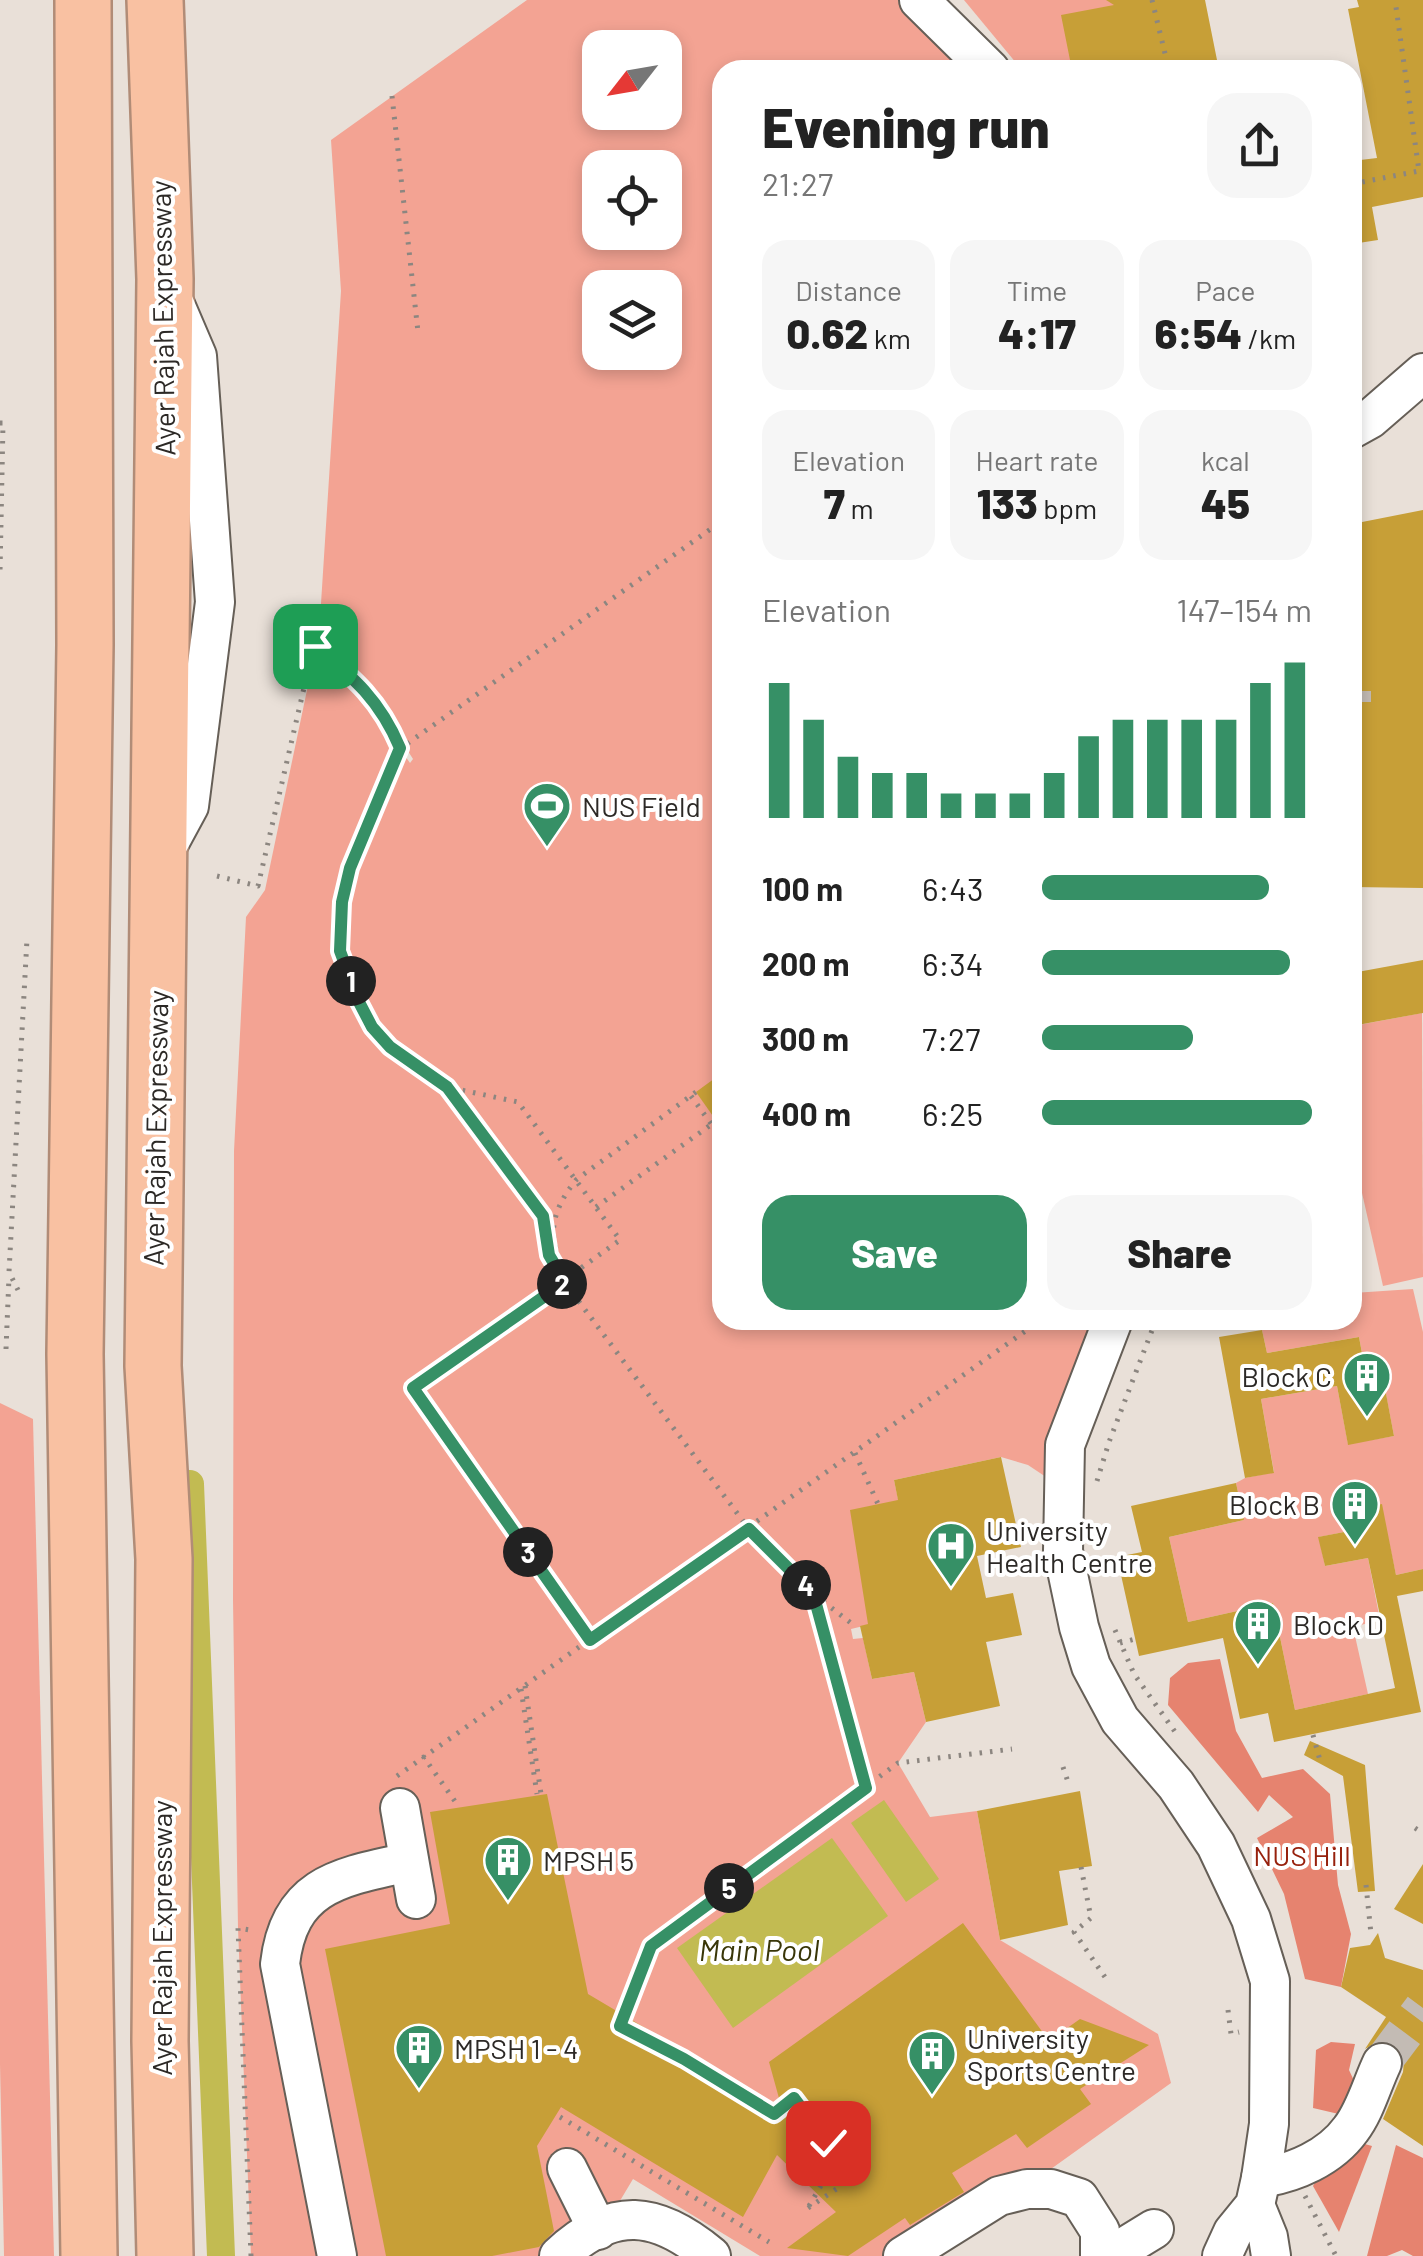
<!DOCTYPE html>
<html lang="en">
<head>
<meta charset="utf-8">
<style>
	:root { --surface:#fff; --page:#f6f6f6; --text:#222; --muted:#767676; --accent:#369066 }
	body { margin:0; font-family:Barlow,sans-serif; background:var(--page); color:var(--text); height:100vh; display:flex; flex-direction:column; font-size:38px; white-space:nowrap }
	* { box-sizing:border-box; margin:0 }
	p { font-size:32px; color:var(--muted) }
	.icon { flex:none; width:55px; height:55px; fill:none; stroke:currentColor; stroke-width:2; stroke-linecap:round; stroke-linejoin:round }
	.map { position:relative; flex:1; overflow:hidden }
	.details { position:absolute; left:712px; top:60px; width:650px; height:1270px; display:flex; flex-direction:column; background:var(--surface); border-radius:30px; box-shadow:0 5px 15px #0003 }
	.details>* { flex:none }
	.needle { width:65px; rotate:239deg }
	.controls { position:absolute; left:582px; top:30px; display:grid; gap:20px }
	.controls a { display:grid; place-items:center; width:100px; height:100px; border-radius:20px; background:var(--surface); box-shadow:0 5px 15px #0003; font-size:50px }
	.pin { position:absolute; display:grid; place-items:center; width:85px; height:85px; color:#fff; margin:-42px; border-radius:20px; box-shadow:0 5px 15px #0006 }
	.km { position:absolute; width:50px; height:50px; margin:-25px; border-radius:50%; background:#222; color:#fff; font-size:28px; line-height:50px; text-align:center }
	.round { display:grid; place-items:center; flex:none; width:105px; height:105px; border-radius:30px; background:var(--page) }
	.head { display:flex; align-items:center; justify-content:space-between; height:170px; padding:0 50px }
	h1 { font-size:55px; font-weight:800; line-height:75px }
	.figures { display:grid; grid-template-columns:repeat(3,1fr); gap:15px; height:170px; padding:10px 50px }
	.figures div { display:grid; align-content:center; border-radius:25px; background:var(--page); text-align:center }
	.figures b { font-size:42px; font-weight:800 }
	.figures small { font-size:28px; font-weight:400 }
	.figures p { font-size:28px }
	.chart { height:280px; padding:20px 50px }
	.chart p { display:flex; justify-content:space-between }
	.chart svg { width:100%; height:180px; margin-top:10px; stroke:var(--accent); stroke-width:6 }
	.primary-button { display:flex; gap:20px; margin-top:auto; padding:20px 50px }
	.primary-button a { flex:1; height:115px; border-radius:30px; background:var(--accent); color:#fff; font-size:40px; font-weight:800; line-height:115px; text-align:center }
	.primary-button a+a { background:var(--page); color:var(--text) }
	ul { padding:0 50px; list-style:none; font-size:32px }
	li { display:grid; grid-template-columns:160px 120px 1fr; align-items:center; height:75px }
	li i { height:25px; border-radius:12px; background:var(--accent) }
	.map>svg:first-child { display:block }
</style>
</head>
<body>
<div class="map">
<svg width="1423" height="2256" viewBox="0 0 1423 2256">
	<rect width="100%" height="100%" fill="#e9e0d8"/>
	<g fill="#f3a393" fill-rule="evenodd">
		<path d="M 527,0 L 918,0 L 984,70 L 722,70 L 722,1320 L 1107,1320 L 1064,1489 L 1028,1465 L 1001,1457 L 894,1480 L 922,1612 L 851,1629 L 853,1639 L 863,1638 L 872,1679 L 914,1672 L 926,1722 L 898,1763 L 930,1817 L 977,1811 L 1000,1940 L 1158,2034 L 1171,2083 L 931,2255 L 925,2256 L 760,2256 L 633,2179 L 587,2256 L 251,2256 L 238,1928 L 233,1600 L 234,1151 L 246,917 L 265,890 L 315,652 L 354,683 L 410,763 L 413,759 C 382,708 361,684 315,645 L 320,619 L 341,291 L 331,140 ZM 600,48 L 665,48 L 665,112 L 600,112 ZM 600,168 L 665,168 L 665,232 L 600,232 ZM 600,288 L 665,288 L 665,352 L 600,352 Z"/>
		<polygon points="964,0 1117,0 1131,70 1022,70"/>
		<polygon points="1422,1013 1423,1277 1383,1286 1353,1153 1353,1026"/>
		<polygon points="1413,1289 1423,1332 1423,1569 1396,1575 1381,1505 1340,1513 1344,1532 1319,1537 1325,1566 1368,1558 1380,1620 1353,1627 1368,1694 1295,1710 1273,1603 1188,1622 1169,1537 1244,1520 1236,1483 1245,1478 1274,1472 1261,1399 1337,1386 1348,1444 1394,1436 1384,1384 1368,1386 1359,1337 1267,1353 1262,1330 1267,1320 1352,1320 1353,1293"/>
		<polygon points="0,1403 33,1419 54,2256 4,2256 0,2064"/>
	</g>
	<g fill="#e6836f">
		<polygon points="1220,1659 1236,1731 1262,1778 1303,1769 1330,1794 1338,1885 1351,1934 1341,1987 1305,1979 1284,1894 1257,1838 1293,1817 1269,1795 1258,1812 1168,1705 1170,1678 1188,1663"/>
		<polygon points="1331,2042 1355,2044 1349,2070 1356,2085 1343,2115 1313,2108 1316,2050"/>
		<polygon points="1354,2141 1372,2146 1339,2232 1313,2186 1323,2168"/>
		<polygon points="1396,2145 1423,2158 1423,2256 1413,2256 1402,2250 1387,2256 1367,2256"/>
	</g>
	<g fill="#c2bb52">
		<polygon points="884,1800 939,1879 906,1902 851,1823"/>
		<polygon points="832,1838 888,1916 733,2028 677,1948"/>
	</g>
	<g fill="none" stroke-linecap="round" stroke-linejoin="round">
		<polyline stroke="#c2bb52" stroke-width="28" points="190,1484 221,2256"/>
	</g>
	<g fill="#c79f37">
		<polygon points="1106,0 1205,0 1219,70 1072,70 1061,15 1114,5"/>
		<polygon points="1357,0 1423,0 1423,197 1372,207 1378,240 1352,244 1352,161 1377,158 1348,9 1359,7"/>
		<polygon points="1423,510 1423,888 1352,887 1352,524"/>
		<polygon points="1423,960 1423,1013 1352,1026 1352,973"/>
		<polygon points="722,1073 722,1129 696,1092"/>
		<polygon points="1262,1330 1267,1353 1359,1337 1368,1386 1384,1383 1394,1436 1348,1445 1337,1386 1261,1399 1274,1473 1245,1478 1219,1337"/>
		<polygon points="1001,1457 1021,1547 977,1556 986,1598 1013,1593 1022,1635 986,1642 1000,1706 926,1722 914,1672 872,1679 860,1626 868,1624 850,1510 898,1500 894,1480"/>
		<polygon points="1236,1483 1244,1520 1169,1537 1188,1622 1273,1603 1295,1710 1395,1688 1368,1558 1325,1566 1318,1537 1344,1532 1340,1513 1382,1504 1396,1575 1423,1569 1423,1591 1397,1596 1421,1712 1274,1742 1268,1713 1240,1719 1223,1638 1139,1656 1117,1557 1142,1552 1131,1506"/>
		<polygon points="1310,1741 1365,1765 1375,1891 1358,1892 1343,1776 1304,1755"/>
		<polygon points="1080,1791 1092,1866 1059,1871 1068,1925 1000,1940 977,1811"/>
		<polygon points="547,1794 588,1994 782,2109 769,2062 963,1923 1049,2041 1080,2019 1149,2045 1080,2089 1091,2104 1027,2148 1016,2134 952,2173 964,2192 910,2225 905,2218 848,2256 787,2248 836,2212 777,2155 743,2217 561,2107 537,2146 554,2231 539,2247 492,2256 386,2256 325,1949 450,1924 430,1812"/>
		<polygon points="1423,1864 1423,1924 1394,1909"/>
		<polygon points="1378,1933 1385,1958 1423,1970 1423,2146 1383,2119 1403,2072 1404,2060 1400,2049 1390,2042 1379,2041 1365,2049 1386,2017 1341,1987 1350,1948 1370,1945"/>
	</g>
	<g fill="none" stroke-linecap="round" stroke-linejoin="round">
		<g stroke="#c3bbb4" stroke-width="38" stroke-dasharray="38 19" stroke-linecap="butt">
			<polyline points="1352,691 1352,702"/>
			<polyline points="1382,2063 1423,2008"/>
		</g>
		<g stroke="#665f57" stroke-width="42">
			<g id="minor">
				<polyline points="919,0 990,70"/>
				<polyline points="1352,429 1370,419 1423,373"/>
				<polyline points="162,856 189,806 215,602 197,356 173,300"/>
				<polyline points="1113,1320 1065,1445 1063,1551 1079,1627 1091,1666 1120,1720 1176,1785 1216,1845 1251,1919 1270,1981 1269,2124 1261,2178 1255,2205 1233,2232 1222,2256"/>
				<polyline points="400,1808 416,1899"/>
				<polyline points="567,2168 598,2230"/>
				<path d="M 1261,2178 C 1294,2173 1330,2158 1351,2129 C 1365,2111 1372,2084 1382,2063"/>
				<polyline points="1255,2205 1268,2237 1271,2256"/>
				<path d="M 337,2256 L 280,1964 C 289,1884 340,1877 409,1862"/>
				<path d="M 559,2256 C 613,2205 657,2211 711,2256"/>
				<polyline points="903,2256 999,2196 1027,2189 1051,2189 1079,2198 1100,2231 1100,2256"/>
				<polyline points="1110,2256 1154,2229"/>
			</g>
		</g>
		<g stroke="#b18c77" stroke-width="60">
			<g id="highway">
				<polyline points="83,0 85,645 75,1354 89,2256"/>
				<polyline points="155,0 165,279 153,1366 164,1559 160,2041 165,2256"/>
			</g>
		</g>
		<g stroke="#8c8680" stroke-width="5" stroke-dasharray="2.5 8" stroke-linecap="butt">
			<polyline points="1152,0 1169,70"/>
			<polyline points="392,96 418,332"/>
			<polyline points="1352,184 1419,171 1395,0"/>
			<polyline points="0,423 3,423 0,572"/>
			<path d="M 315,645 C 354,678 380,700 401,748"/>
			<polyline points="217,876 258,886 320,619"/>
			<polyline points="448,1089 552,1229"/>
			<polyline points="691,1096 722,1139"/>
			<polyline points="596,1207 712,1124"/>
			<polyline points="543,1216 549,1255 568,1287 749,1529 813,1593 866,1788"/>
			<path d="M 569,1277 C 546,1240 549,1214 576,1180 L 696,1092"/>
			<polyline points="18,1290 9,1272 27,939"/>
			<polyline points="6,1349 9,1277"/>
			<polyline points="855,1453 878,1504"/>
			<polyline points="1097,1481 1109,1442 1156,1320"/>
			<polyline points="815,1595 856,1627"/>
			<polyline points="1115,1630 1134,1674 1178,1736"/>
			<polyline points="589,1640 413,1388 620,1240 518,1102 447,1087 390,1047 372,1027 359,1002 340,951 342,902 350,868 401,748 715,526 722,524"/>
			<polyline points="1120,1643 1135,1639"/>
			<polyline points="525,1686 541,1794"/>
			<polyline points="521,1689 537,1794"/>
			<polyline points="1313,1735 1321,1764"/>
			<polyline points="423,1756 459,1807"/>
			<polyline points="1063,1767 1069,1785"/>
			<polyline points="397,1776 1041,1320"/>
			<polyline points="1415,1828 1423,1833"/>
			<polyline points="1081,1867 1091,1918 1074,1932 1107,1980"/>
			<polyline points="1366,1885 1371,1934"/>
			<polyline points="1228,2010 1231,2034 1239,2032"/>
			<polyline points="560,2117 769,2242"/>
			<polyline points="828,2143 795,2098 773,2114 684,2059 620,2026 651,1946 898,1763 1012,1749"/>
			<polyline points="1305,2196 1336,2256"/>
			<polyline points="809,2206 826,2177"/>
			<polyline points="808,2208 838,2188"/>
			<polyline points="251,2256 238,1928 256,1931"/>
		</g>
		<use href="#minor" stroke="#fff" stroke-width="38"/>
		<use href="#highway" stroke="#f9c1a2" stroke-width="55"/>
	</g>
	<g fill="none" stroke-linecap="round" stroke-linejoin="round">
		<g stroke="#fff" stroke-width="20">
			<path id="route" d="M 315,646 C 354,678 380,700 400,748 L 350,868 L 342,902 L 340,951 L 359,1002 L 372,1027 L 390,1047 L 447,1087 L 543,1216 L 549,1255 L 565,1282 L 413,1388 L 590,1640 L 749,1529 L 813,1593 L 866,1788 L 651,1946 L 620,2026 L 684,2059 L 774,2114 L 794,2098 L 828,2143"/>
		</g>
		<use href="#route" stroke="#369066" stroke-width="12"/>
	</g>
	<defs>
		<g id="stadium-pin" transform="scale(2.5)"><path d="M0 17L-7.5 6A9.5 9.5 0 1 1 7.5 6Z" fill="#369066" stroke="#fff"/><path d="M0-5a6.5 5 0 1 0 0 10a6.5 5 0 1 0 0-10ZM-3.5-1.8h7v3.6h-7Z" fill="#fff"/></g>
		<g id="building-pin" transform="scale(2.5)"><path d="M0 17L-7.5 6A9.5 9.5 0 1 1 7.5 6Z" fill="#369066" stroke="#fff"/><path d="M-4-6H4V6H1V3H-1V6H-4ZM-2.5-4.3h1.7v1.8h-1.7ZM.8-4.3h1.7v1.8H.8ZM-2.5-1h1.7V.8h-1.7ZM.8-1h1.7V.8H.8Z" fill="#fff"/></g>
		<g id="hospital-pin" transform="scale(2.5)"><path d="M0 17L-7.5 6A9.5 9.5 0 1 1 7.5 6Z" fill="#369066" stroke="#fff"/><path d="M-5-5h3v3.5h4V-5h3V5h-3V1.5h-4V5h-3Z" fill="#fff"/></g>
	</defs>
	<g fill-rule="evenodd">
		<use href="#stadium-pin" x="547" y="806"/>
		<use href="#building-pin" x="1367" y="1376"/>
		<use href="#building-pin" x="1355" y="1504"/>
		<use href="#hospital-pin" x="951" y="1546"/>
		<use href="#building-pin" x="1258" y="1624"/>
		<use href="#building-pin" x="508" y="1860"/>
		<use href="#building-pin" x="419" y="2048"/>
		<use href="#building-pin" x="932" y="2054"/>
	</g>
	<g text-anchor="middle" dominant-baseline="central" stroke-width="8" stroke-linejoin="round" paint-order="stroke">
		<g font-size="28" fill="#2c2926" stroke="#fff">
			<text transform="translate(162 318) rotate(-91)">Ayer Rajah Expressway</text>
			<text transform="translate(155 1128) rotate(-89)">Ayer Rajah Expressway</text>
			<text transform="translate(161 1938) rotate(-90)">Ayer Rajah Expressway</text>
		</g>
		<g font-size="28" fill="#2c2926" stroke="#fff" text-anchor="start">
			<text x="582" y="806">NUS Field</text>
			<text x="1332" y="1376" text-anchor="end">Block C</text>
			<text x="1320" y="1504" text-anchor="end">Block B</text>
			<text x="986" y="1530">University<tspan x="986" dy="32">Health Centre</tspan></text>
			<text x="1293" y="1624">Block D</text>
			<text x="543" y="1860">MPSH 5</text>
			<text x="967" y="2038">University<tspan x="967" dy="32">Sports Centre</tspan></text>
			<text x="454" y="2048">MPSH 1 - 4</text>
		</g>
		<g font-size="28" fill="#97210d" stroke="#fff">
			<text x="1302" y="1855">NUS Hill</text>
		</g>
		<g font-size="30" font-style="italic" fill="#393608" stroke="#fff">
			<text x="759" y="1949">Main Pool</text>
		</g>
	</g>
</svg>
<div class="controls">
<a><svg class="needle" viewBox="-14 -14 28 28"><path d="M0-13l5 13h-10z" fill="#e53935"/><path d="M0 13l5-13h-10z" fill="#767676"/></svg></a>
<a><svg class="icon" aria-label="locate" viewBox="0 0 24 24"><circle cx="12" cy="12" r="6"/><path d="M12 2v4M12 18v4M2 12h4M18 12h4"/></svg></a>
<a><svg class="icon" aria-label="layers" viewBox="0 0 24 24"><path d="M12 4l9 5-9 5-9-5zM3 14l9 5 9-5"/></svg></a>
</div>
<div class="pin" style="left:315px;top:646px;background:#1e9e55"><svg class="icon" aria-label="arrive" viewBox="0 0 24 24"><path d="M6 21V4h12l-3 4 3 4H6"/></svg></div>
<div class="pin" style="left:828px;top:2143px;background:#d93025"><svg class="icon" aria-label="check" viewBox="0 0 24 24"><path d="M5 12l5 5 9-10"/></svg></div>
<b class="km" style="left:351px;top:981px">1</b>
<b class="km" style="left:562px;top:1284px">2</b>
<b class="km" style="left:528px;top:1552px">3</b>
<b class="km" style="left:806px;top:1585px">4</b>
<b class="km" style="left:729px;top:1888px">5</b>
<section class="details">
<div class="head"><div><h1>Evening run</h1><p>21:27</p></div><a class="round"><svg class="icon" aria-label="share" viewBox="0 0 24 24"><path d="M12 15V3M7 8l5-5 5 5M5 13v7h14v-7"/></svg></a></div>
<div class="figures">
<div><p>Distance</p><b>0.62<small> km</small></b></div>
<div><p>Time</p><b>4:17</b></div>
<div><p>Pace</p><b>6:54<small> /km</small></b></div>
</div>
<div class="figures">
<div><p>Elevation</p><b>7<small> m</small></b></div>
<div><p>Heart rate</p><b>133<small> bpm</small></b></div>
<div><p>kcal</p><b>45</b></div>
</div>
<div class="chart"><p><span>Elevation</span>147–154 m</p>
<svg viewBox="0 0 160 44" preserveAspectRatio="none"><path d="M5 44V11M15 44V20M25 44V29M35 44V33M45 44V33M55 44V38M65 44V38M75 44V38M85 44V33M95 44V24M105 44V20M115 44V20M125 44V20M135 44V20M145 44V11M155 44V6"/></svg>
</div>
<ul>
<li><b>100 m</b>6:43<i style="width:84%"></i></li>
<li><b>200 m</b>6:34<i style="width:92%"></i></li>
<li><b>300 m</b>7:27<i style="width:56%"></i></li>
<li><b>400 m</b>6:25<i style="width:100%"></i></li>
</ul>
<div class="primary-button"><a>Save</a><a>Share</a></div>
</section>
</div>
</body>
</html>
